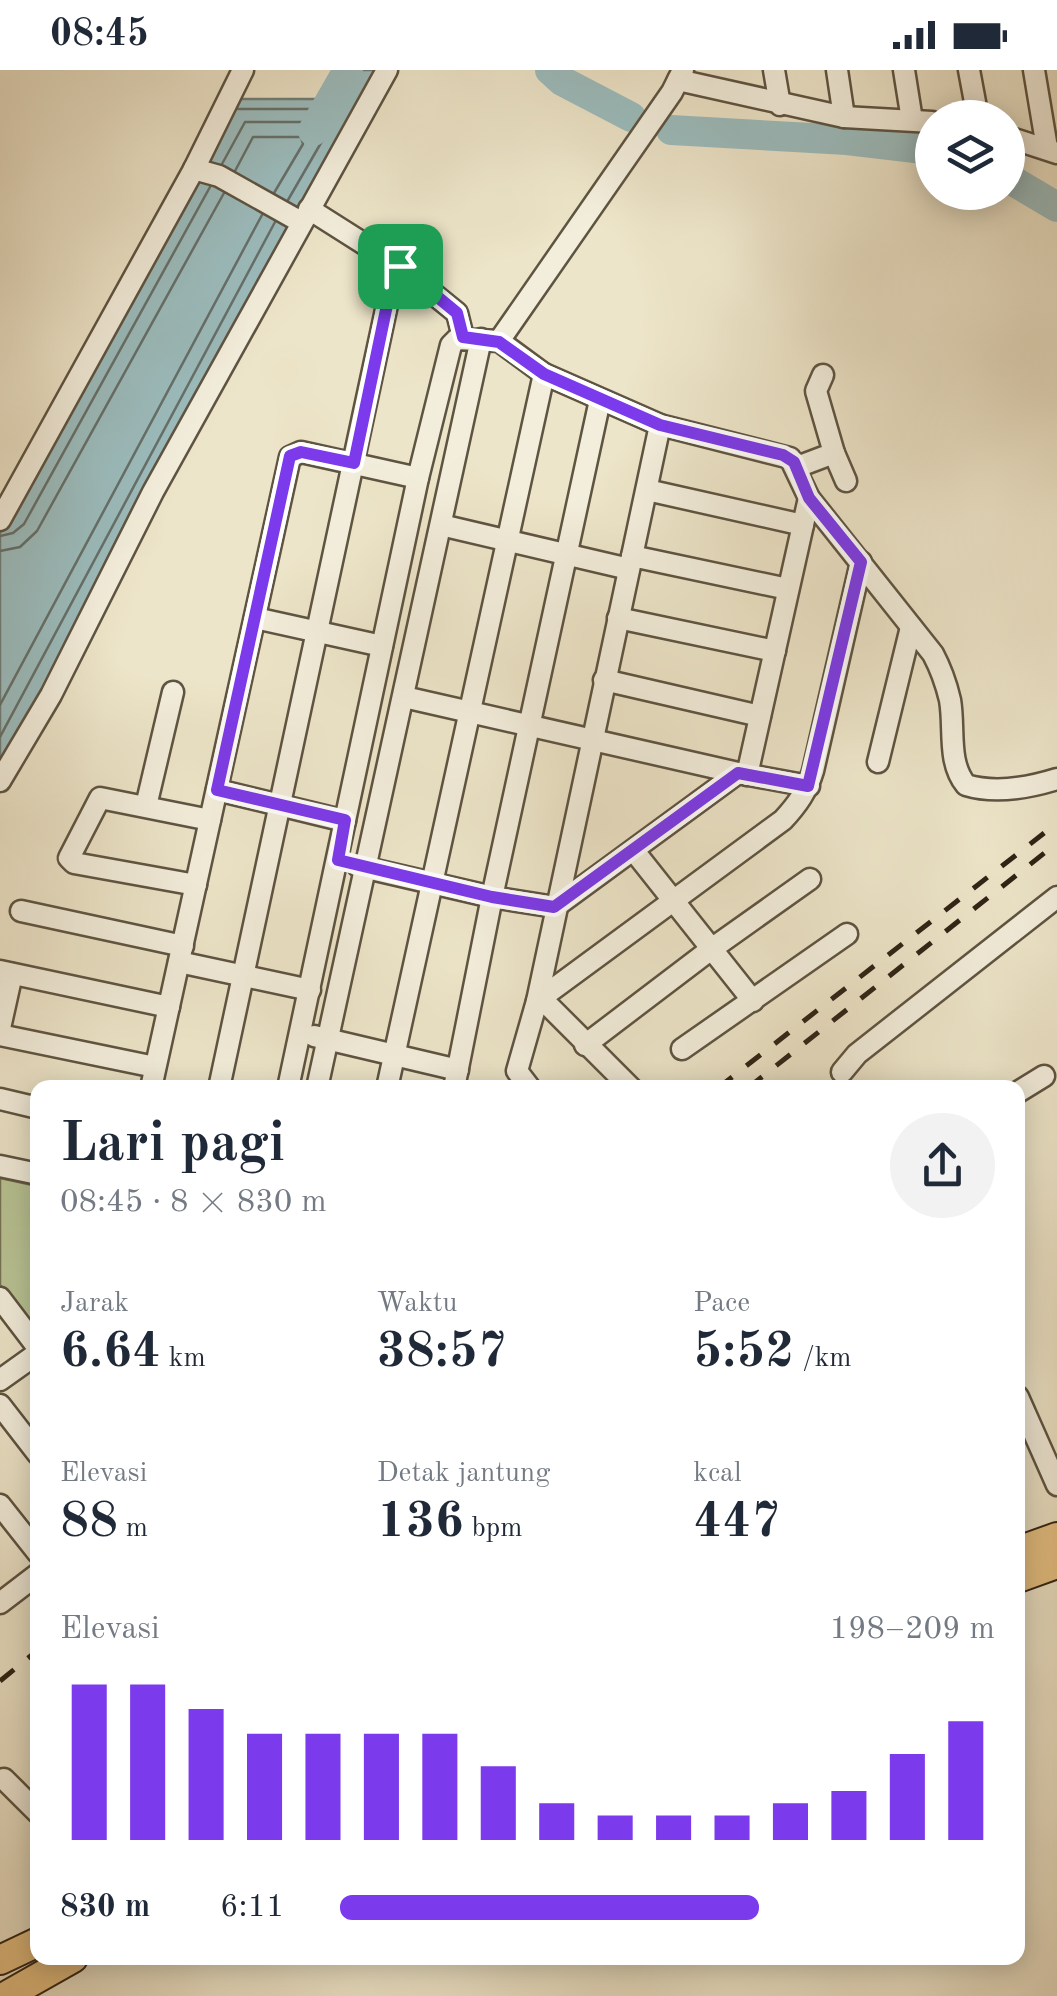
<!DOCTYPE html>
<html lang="id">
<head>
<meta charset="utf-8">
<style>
	:root { --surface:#fff; --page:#f2f2f3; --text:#1f2937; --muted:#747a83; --accent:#7c3aed }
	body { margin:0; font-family:"Old Standard TT",serif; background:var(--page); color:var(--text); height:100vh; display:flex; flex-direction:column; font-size:38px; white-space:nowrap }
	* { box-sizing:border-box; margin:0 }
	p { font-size:32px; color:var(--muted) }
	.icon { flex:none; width:55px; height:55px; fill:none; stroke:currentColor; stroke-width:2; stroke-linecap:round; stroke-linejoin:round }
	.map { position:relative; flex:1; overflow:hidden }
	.panel { position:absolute; left:30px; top:1010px; width:995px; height:885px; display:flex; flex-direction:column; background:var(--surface); border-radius:20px; box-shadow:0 5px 25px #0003 }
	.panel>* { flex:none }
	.buttons { position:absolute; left:915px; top:30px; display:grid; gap:20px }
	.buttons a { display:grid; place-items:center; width:110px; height:110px; border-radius:50%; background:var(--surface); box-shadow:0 5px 25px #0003; font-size:50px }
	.pin { position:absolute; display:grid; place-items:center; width:85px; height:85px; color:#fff; margin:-42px; border-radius:20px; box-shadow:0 5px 15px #0006 }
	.round { display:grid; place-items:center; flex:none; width:105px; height:105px; border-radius:52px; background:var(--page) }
	.headline { display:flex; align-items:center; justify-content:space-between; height:170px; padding:0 30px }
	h1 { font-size:55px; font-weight:800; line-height:75px }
	.figures { display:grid; grid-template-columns:repeat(3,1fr); gap:15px; height:170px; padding:10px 30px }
	.figures div { display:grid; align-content:center }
	.figures b { font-size:50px; font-weight:800 }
	.figures small { font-size:28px; font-weight:400 }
	.figures p { font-size:28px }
	.chart { height:280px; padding:20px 30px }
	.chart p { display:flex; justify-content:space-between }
	.chart svg { width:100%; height:180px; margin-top:10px; stroke:var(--accent); stroke-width:6 }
	ul { padding:0 30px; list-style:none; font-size:32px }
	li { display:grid; grid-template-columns:160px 120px 1fr; align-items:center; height:75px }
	li i { height:25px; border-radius:12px; background:var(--accent) }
	.status { display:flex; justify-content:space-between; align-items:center; height:70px; padding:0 50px; background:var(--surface); direction:ltr }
	.status svg { height:28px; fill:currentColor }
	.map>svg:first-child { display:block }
</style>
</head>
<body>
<div class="status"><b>08:45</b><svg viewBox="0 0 49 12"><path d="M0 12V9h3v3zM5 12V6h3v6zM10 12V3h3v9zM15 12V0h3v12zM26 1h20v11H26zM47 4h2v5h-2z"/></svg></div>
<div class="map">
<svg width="1057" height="1926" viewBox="0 0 1057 1926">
	<rect width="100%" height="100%" fill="#ede5c9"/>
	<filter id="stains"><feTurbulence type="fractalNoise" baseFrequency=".002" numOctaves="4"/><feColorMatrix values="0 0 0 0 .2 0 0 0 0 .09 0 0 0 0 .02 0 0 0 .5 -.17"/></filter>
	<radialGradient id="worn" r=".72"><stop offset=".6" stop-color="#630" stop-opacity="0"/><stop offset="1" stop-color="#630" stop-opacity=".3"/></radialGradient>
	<polygon fill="#b9c495" stroke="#747455" stroke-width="2.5" points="0,1108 37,1116 37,1263 0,1215"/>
	<polygon fill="#9cbdbe" stroke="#707f7a" stroke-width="2.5" points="348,0 389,0 0,711 0,451 229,29 331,29"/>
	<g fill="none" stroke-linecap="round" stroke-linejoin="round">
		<g stroke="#66706a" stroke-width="2.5">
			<polyline points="238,39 334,39 341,33 356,0"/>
			<polyline points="222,94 245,52 327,52 329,59 288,130"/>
			<polyline points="235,101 253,67 301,67 303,74 274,123"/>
			<polyline points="0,466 13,463 24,454 210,117"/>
			<polyline points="0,481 20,477 37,461 224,123"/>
			<polyline points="0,635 262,145"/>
			<polyline points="0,667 275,152"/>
		</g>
		<g stroke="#9cbdbe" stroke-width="30">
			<polyline points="550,0 562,11 631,47"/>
			<polyline points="671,60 847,70 932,80"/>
			<polyline points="313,61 348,0"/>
			<polyline points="1008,108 1057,137"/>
		</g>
		<g stroke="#5e5442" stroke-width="25">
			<g id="minor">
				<polyline points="774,0 780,35"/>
				<polyline points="837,0 844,47"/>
				<polyline points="904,0 912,50"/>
				<polyline points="969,0 978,48"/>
				<polyline points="1034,0 1047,78"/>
				<polyline points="678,10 844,47 932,52"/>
				<polyline points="1008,67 1057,83"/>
				<polyline points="194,99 219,106 301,152"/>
				<polyline points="309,139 399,196 457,243 463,267"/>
				<polyline points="499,271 672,22 683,0"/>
				<polyline points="834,383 846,411"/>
				<polyline points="797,397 834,383 816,321 823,305"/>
				<polyline points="647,420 803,455"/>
				<polyline points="0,450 194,99 243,0"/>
				<polyline points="441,455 629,499"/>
				<polyline points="632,486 788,519"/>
				<polyline points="255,548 382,576"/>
				<polyline points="618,548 775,581"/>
				<polyline points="604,610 760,646"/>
				<polyline points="404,627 738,703 809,716"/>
				<polyline points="878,692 911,557"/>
				<polyline points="747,705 809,428"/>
				<polyline points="0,711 51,625 153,422 387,0"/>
				<polyline points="217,720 345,751"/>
				<polyline points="146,736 173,622"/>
				<polyline points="634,781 753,931"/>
				<polyline points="358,796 492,827 555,837 738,703"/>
				<polyline points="196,815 74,793 69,788 100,728 210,750"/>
				<polyline points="21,841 183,876"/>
				<polyline points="179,892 310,920"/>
				<polyline points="0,901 169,937"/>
				<polyline points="542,929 631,1018"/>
				<path d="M 537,931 L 783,750 C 797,735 807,721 813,701 L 861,492"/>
				<polyline points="0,958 12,904"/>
				<polyline points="0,965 155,997"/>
				<polyline points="314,966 458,1000"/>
				<polyline points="585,975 710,880 810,809"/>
				<polyline points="682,979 847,864"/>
				<polyline points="842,1002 857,984 1057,827"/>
				<polyline points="151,1018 290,387 301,382 418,408"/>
				<polyline points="219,1018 387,235 399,196"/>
				<path d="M 288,1018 L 418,408 L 451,275 L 457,269 L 499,271 L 544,304 L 660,355 L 790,388 L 809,428 L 933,584 C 941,599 946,613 950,630 C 955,658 947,692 966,715 C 995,724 1028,718 1057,709"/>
				<polyline points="317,1018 481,269"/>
				<polyline points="387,1018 544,304"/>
				<polyline points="454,1018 492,827 600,330"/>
				<polyline points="530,1018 517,1001 537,931 660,355"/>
				<polyline points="1018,1022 1044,1006"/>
				<polyline points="0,1029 38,1038"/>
				<polyline points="0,1096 38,1104"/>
				<polyline points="0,1228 38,1278"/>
				<polyline points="0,1310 38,1283"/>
				<polyline points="1018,1327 1057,1415"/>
				<polyline points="0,1335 38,1384"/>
				<polyline points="0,1435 38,1483"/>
				<polyline points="0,1533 38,1504"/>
				<polyline points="4,1709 38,1743"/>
			</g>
		</g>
		<g stroke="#2f2315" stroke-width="32">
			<g id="highway">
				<polyline points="1018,1481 1057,1467"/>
				<polyline points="1018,1508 1057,1494"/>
				<polyline points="0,1890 38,1872"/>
				<polyline points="6,1926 73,1888"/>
			</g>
		</g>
		<use href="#minor" stroke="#f3eedc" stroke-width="20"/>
		<use href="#highway" stroke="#e6c284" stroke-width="28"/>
		<g stroke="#2f2315" stroke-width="5" stroke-dasharray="18 18" stroke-linecap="butt">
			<polyline points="718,1018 1057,753"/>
			<polyline points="748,1018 1057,773"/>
			<polyline points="0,1611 38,1580"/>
		</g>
	</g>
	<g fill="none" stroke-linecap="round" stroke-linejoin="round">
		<g stroke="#fff" stroke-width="20">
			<polygon id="route" points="400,196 457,243 463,267 499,272 544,304 660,355 783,385 794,392 809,428 861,492 808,716 738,703 554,837 492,827 338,790 345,750 217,720 290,386 301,382 354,393 387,235"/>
		</g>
		<use href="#route" stroke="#7c3aed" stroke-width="12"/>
	</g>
	<rect width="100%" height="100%" filter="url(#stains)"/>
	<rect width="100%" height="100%" fill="url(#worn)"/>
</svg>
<div class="buttons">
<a><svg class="icon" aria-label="layers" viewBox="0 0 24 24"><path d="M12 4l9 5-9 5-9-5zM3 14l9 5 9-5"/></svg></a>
</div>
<div class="pin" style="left:400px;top:196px;background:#1e9e55"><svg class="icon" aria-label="arrive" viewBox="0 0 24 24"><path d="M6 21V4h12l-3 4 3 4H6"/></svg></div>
<section class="panel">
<div class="headline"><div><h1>Lari pagi</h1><p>08:45 · 8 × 830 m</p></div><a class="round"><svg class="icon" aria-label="share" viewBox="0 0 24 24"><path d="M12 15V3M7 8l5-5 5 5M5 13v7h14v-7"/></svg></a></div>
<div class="figures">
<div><p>Jarak</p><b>6.64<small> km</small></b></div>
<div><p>Waktu</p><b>38:57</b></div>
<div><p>Pace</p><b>5:52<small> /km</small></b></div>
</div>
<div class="figures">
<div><p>Elevasi</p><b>88<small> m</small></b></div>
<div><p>Detak jantung</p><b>136<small> bpm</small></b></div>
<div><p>kcal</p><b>447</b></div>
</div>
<div class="chart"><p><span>Elevasi</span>198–209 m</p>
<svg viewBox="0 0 160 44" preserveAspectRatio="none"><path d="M5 44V6M15 44V6M25 44V12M35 44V18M45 44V18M55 44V18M65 44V18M75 44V26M85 44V35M95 44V38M105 44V38M115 44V38M125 44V35M135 44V32M145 44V23M155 44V15"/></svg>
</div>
<ul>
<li><b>830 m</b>6:11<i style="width:64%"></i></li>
</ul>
</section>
</div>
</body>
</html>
